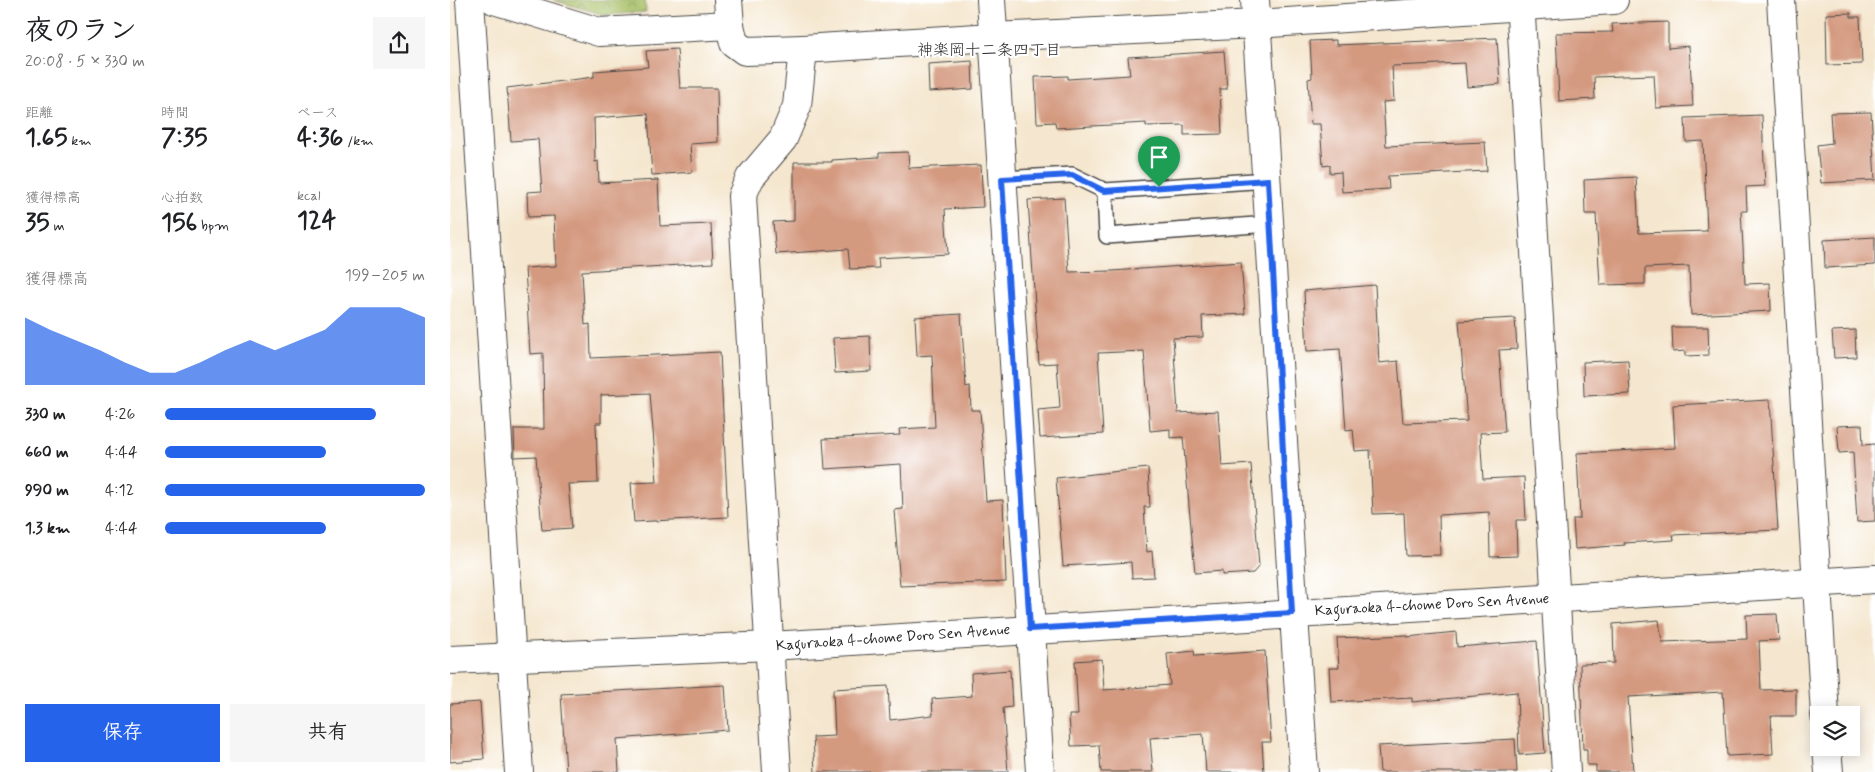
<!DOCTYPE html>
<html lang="ja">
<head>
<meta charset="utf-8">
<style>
	:root { --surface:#fff; --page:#f6f6f6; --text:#202124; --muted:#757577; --accent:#2563eb }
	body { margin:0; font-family:Mynerve,"Klee One",sans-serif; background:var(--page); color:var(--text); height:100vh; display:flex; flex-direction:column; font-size:19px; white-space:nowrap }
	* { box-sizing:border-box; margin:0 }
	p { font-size:16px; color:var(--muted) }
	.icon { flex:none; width:28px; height:28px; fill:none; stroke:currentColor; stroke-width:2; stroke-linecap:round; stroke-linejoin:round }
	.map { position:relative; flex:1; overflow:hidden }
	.sheet { display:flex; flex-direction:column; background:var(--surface); width:450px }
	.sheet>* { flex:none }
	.buttons { position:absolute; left:1360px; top:706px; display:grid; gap:10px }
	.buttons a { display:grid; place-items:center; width:50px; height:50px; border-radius:0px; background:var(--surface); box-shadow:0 2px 12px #0003; font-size:25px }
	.pin { position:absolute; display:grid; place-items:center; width:42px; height:42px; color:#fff; margin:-51px -21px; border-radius:50% 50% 50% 0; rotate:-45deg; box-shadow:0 0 5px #0007 }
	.pin .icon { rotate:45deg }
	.round { display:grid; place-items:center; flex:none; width:52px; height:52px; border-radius:0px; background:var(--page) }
	.summary { display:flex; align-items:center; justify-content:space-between; height:85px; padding:0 25px }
	h1 { font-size:28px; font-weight:700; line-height:38px }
	.metrics { display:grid; grid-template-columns:repeat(3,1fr); gap:8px; height:85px; padding:5px 25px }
	.metrics div { display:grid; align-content:center }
	.metrics b { font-size:25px; font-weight:700 }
	.metrics small { font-size:14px; font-weight:400 }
	.metrics p { font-size:14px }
	.chart { height:140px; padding:10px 25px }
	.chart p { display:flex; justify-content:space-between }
	.chart svg { width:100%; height:90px; margin-top:5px; fill:var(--accent); opacity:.7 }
	.primary-button { display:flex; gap:10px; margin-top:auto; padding:10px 25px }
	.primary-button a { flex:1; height:58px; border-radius:0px; background:var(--accent); color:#fff; font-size:20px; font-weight:700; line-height:58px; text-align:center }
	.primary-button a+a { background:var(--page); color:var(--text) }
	ul { padding:0 25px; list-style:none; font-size:16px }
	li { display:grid; grid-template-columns:80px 60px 1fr; align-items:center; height:38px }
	li i { height:12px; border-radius:6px; background:var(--accent) }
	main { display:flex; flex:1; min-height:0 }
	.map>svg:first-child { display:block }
</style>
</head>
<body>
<main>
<section class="sheet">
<div class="summary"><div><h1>夜のラン</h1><p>20:08 · 5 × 330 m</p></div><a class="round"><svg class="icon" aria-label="share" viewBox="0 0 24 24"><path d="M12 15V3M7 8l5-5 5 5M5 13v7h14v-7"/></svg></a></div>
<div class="metrics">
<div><p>距離</p><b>1.65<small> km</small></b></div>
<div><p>時間</p><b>7:35</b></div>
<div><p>ペース</p><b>4:36<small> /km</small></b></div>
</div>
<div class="metrics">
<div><p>獲得標高</p><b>35<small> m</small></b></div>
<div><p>心拍数</p><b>156<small> bpm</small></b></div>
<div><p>kcal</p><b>124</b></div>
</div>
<div class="chart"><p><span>獲得標高</span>199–205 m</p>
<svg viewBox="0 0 160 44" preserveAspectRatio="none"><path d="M0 44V11L10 17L20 22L30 27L40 33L50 38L60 38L70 33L80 27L90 22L100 27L110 22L120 17L130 6L140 6L150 6L160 11V44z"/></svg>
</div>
<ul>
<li><b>330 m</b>4:26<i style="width:81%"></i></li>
<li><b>660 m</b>4:44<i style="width:62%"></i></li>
<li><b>990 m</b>4:12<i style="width:100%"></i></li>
<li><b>1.3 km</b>4:44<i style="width:62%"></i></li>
</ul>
<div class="primary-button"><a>保存</a><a>共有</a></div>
</section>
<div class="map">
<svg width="1425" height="772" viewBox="0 0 1425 772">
	<defs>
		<pattern id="park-crowns" width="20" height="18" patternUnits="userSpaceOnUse" patternTransform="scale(1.25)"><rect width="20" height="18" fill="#a6be63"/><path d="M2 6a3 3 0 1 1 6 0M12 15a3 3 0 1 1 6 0" fill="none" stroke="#879b52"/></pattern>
	</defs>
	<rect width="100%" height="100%" fill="#fff"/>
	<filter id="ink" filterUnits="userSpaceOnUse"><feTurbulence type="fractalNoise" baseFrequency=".02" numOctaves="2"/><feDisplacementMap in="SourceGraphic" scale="10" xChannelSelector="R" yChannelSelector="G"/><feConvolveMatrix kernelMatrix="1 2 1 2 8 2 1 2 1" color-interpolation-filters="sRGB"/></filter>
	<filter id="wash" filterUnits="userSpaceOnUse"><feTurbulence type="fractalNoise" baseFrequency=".0096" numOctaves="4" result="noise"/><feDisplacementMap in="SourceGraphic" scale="20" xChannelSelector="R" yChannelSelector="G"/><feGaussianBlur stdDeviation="1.12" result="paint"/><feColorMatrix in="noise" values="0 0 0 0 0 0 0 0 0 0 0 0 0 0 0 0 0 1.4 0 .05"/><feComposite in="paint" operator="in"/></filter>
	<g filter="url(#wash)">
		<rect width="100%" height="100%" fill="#f5e7cf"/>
		<polygon fill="url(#park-crowns)" stroke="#687447" points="103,0 195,0 196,12 154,15"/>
		<g id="blocks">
			<g fill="#d49a80">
				<polygon points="1401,13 1401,17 1410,17 1412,64 1377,65 1376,14"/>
				<polygon points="1218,22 1218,48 1239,46 1243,106 1206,108 1204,75 1144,77 1145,99 1109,101 1106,33 1163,32 1162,24"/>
				<polygon points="1047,38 1050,84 1017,87 1015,63 942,66 944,101 933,102 936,146 1035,142 1037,171 938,176 939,189 892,192 891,172 880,173 880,165 873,166 870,124 861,124 858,79 862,78 860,41 886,40 886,45"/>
				<polygon points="227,49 230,88 267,88 268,142 240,144 242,172 202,175 198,114 144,118 145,162 148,161 149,183 208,180 210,226 261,224 263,263 132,271 135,325 140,324 141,358 270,352 278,517 184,522 181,483 207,482 200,393 151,395 151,423 146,423 148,483 118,484 122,528 92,530 86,456 65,457 64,429 94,429 93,353 80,354 75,268 106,266 104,216 78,217 77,192 92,191 88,139 61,141 57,88 144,77 144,71 198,67 196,51"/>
				<polygon points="774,51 777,89 770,89 772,134 734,135 734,125 696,126 696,123 606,128 605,122 587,123 585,77 618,76 618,79 680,75 678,57"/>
				<polygon points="522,61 523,89 479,92 478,64"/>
				<polygon points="1421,112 1425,180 1371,183 1367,145 1382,143 1380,113"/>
				<polygon points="1312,115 1315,186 1296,187 1297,211 1291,211 1295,284 1320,283 1321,311 1241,315 1239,266 1195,268 1195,284 1150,285 1146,214 1135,214 1134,180 1186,177 1189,233 1257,231 1253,141 1236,142 1235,118"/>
				<polygon points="458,152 459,168 531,165 533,207 495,209 498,254 428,258 429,268 400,269 398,249 326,254 323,222 344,221 344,162 382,162 382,160 429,157 429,153"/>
				<polygon points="614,198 619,272 662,271 791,262 795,314 752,316 753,337 723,338 728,413 768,411 772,466 801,464 809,566 803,573 772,575 772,571 745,573 733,437 720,438 720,429 700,431 694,351 648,353 653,434 590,438 588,410 610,408 607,363 589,364 578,200"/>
				<polygon points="1425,237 1425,265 1375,268 1374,240"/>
				<polygon points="925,285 929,363 948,361 953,423 1017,421 1009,321 1065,318 1067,349 1049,350 1055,432 1030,433 1033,479 1074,477 1076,520 1066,520 1067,556 1040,557 1039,512 989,515 990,555 956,556 954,513 923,514 920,450 905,451 903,429 896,430 890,349 857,351 854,291"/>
				<polygon points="511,314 516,387 520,386 521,410 530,410 536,501 553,500 556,582 450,586 444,510 453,509 451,464 375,469 373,439 450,435 449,429 485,427 482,355 467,356 465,317"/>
				<polygon points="1222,327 1258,327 1259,355 1235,356 1235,351 1223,352"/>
				<polygon points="1405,330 1406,357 1384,358 1382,331"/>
				<polygon points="420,336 421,371 385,373 383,338"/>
				<polygon points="1178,360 1180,394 1134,396 1133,362"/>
				<polygon points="1320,400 1328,530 1223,535 1224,540 1174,543 1175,545 1125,549 1123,519 1130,519 1127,453 1225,448 1223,405"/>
				<polygon points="1412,425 1413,445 1425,444 1425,521 1407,522 1403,452 1389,453 1387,426"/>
				<polygon points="698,468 700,507 694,507 697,552 702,551 704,577 682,578 681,562 613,566 606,478"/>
				<polygon points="1327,614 1329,640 1309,641 1311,690 1346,689 1346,716 1321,716 1323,754 1277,756 1273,692 1178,697 1183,772 1146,772 1146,765 1137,765 1137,749 1133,749 1130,664 1164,663 1163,624 1209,620 1212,642 1297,639 1296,615"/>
				<polygon points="1006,632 1007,647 1087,641 1095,753 1069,755 1067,692 962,702 962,698 881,702 879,668 889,668 887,638 957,635 957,637"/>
				<polygon points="744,651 745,656 815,651 821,742 812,742 814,772 756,772 753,734 700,738 703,772 651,772 649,745 621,746 619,715 628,715 625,661 652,659 654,690 720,685 717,654"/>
				<polygon points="560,670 562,707 553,708 558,772 365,772 363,737 385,736 383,689 438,686 440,720 483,715 482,699 522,696 521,673"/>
				<polygon points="275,685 278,730 167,739 169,772 116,772 111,694"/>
				<polygon points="30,702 34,759 0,762 0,704"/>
				<polygon points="1065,739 1067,772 930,772 928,746"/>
			</g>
		</g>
	</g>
	<g filter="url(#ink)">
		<use href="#blocks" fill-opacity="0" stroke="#494744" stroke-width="1"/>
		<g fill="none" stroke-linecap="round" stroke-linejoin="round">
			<g stroke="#494744" stroke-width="18">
				<g id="service">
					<polyline points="552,179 622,175 655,191"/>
					<polyline points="818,180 655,191 657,236 819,224"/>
				</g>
			</g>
			<g stroke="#494744" stroke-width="30">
				<g id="minor">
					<polyline points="20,0 69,772"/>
					<polyline points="44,0 149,32 280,25 284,43 295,51 353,49 347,106 333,139 300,178 292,196 327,772"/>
					<polyline points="278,0 280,25"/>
					<polyline points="541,0 590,772"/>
					<polyline points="805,0 854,772"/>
					<polyline points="1070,0 1116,772"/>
					<polyline points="1331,0 1375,715"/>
					<polyline points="353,49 543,37 806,24 1164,0"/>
					<polyline points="0,660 320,646 1425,579"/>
					<polyline points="1377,748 1379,772"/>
				</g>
			</g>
			<use href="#service" stroke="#fff" stroke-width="15"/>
			<use href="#minor" stroke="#fff" stroke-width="28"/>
		</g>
	</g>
	<g fill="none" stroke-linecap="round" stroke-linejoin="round" filter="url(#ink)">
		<g stroke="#fff" stroke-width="10">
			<polygon id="route" points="622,175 654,191 818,180 842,613 580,629 552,179"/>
		</g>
		<use href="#route" stroke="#2563eb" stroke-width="6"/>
	</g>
	<g text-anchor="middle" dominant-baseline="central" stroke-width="4.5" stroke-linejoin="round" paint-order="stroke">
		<g font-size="15" fill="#2b2b2b" stroke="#fff">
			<text transform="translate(982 605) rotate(-3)">Kaguraoka 4-chome Doro Sen Avenue</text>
			<text transform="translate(443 638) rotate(-4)">Kaguraoka 4-chome Doro Sen Avenue</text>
		</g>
		<g font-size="16" fill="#2b2b2b" stroke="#fff">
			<text x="539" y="50">神楽岡十二条四丁目</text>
		</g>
	</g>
</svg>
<div class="buttons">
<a><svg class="icon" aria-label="layers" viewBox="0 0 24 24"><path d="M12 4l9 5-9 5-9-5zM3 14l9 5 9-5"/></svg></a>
</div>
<div class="pin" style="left:709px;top:187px;background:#1e9e55"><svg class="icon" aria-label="arrive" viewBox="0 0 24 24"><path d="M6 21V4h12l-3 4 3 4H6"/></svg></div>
</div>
</main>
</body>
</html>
